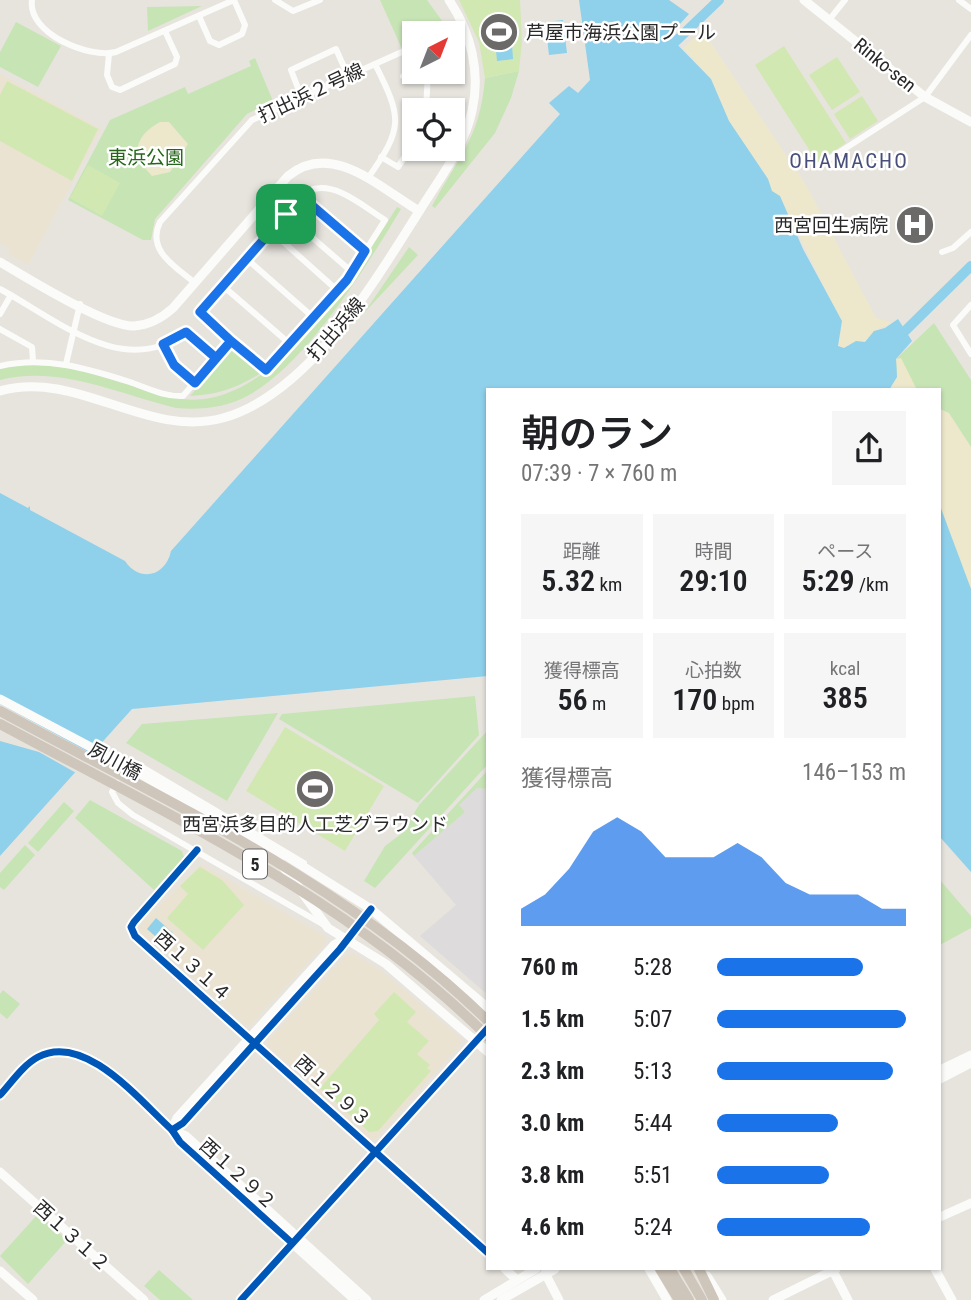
<!DOCTYPE html>
<html lang="ja">
<head>
<meta charset="utf-8">
<style>
	:root { --surface:#fff; --page:#f6f6f6; --text:#202124; --muted:#757577; --accent:#1a73e8 }
	body { margin:0; font-family:"Roboto Condensed","Noto Sans JP",sans-serif; background:var(--page); color:var(--text); height:100vh; display:flex; flex-direction:column; font-size:26px; white-space:nowrap }
	* { box-sizing:border-box; margin:0 }
	p { font-size:23px; color:var(--muted) }
	.icon { flex:none; width:38px; height:38px; fill:none; stroke:currentColor; stroke-width:2; stroke-linecap:round; stroke-linejoin:round }
	.map { position:relative; flex:1; overflow:hidden }
	.drawer { position:absolute; left:486px; top:388px; width:455px; height:882px; display:flex; flex-direction:column; background:var(--surface); border-radius:0px; box-shadow:0 2px 5px #0004 }
	.drawer>* { flex:none }
	.needle { width:46px; rotate:42deg }
	.buttons { position:absolute; left:402px; top:21px; display:grid; gap:14px }
	.buttons a { display:grid; place-items:center; width:63px; height:63px; border-radius:0px; background:var(--surface); box-shadow:0 2px 5px #0004; font-size:35px }
	.pin { position:absolute; display:grid; place-items:center; width:60px; height:60px; color:#fff; margin:-30px; border-radius:14px; box-shadow:0 4px 10px #0006 }
	.round { display:grid; place-items:center; flex:none; width:74px; height:74px; border-radius:0px; background:var(--page) }
	.headline { display:flex; align-items:center; justify-content:space-between; height:119px; padding:0 35px }
	h1 { font-size:38px; font-weight:600; line-height:52px }
	.metrics { display:grid; grid-template-columns:repeat(3,1fr); gap:10px; height:119px; padding:7px 35px }
	.metrics div { display:grid; align-content:center; border-radius:0px; background:var(--page); text-align:center }
	.metrics b { font-size:30px; font-weight:600 }
	.metrics small { font-size:19px; font-weight:400 }
	.metrics p { font-size:19px }
	.chart { height:196px; padding:14px 35px }
	.chart p { display:flex; justify-content:space-between }
	.chart svg { width:100%; height:126px; margin-top:7px; fill:var(--accent); opacity:.7 }
	ul { padding:0 35px; list-style:none; font-size:23px }
	li { display:grid; grid-template-columns:112px 84px 1fr; align-items:center; height:52px }
	li i { height:18px; border-radius:9px; background:var(--accent) }
	.map>svg:first-child { display:block }
</style>
</head>
<body>
<div class="map">
<svg width="971" height="1300" viewBox="0 0 971 1300">
	<rect width="100%" height="100%" fill="#e7e4de"/>
	<polygon fill="#dedbdd" points="477,788 488,789 488,995 420,936 456,905 414,856 465,812 458,805"/>
	<g fill="#ebe3d2">
		<polygon points="0,74 101,129 28,265 8,254 10,249 0,243"/>
		<polygon points="201,864 325,936 326,943 250,1026 245,1025 140,931 140,925"/>
		<polygon points="354,954 383,972 461,1038 460,1045 376,1139 371,1139 268,1046 268,1041 346,955"/>
	</g>
	<g fill="#c7e4b5">
		<polygon points="380,0 427,0 448,29 437,33 415,33 415,43 402,49"/>
		<polygon points="202,6 148,31 147,7"/>
		<polygon points="16,22 61,46 38,87 0,67 0,52"/>
		<polygon points="255,58 273,101 247,114 155,219 151,240 143,240 68,200 110,120 185,87 188,94 251,66 249,61"/>
		<path d="M 519,71 L 511,98 L 495,133 L 435,208 L 432,206 C 459,156 480,138 485,78 Z"/>
		<path d="M 397,207 L 401,209 C 366,267 308,362 249,395 C 226,408 201,410 176,408 C 118,394 60,365 0,380 L 0,368 C 63,355 116,385 176,398 C 269,417 356,273 397,207 Z"/>
		<polygon points="409,247 418,255 364,313"/>
		<polygon points="934,323 971,380 971,589 940,506 940,390 889,390 896,359"/>
		<path d="M 231,348 L 261,373 C 237,388 217,395 190,396 Z"/>
		<polygon points="475,696 479,735 418,803 279,719 282,714"/>
		<polygon points="278,713 227,801 126,743 142,724"/>
		<polygon points="488,730 488,764 375,888 364,881 385,846 401,834 419,805"/>
		<polygon points="488,770 488,789 477,788 459,805 465,812 414,856 412,853"/>
		<polygon points="90,800 182,851 184,857 154,890 75,818"/>
		<polygon points="64,802 74,811 38,852 28,843"/>
		<polygon points="25,845 35,855 4,890 0,887 0,873"/>
		<polygon points="940,880 971,916 971,928 940,945"/>
		<polygon points="3,990 20,1004 7,1019 0,1013 0,994"/>
		<polygon points="38,1214 67,1240 28,1284 0,1256"/>
		<polygon points="159,1270 193,1300 160,1300 144,1286"/>
	</g>
	<g fill="#ede8cb">
		<polygon points="703,31 806,185 876,318 893,323 878,329 867,341 856,341 844,348 838,346 841,329 831,301 780,197 772,191 768,179 729,121 711,79 683,48"/>
		<path d="M 160,122 L 169,122 L 188,144 L 170,172 L 152,176 C 131,155 133,137 160,122 Z"/>
		<polygon points="901,358 917,390 889,390 890,384 897,377 896,359"/>
		<polygon points="940,409 949,413 971,447 971,589 940,506"/>
	</g>
	<g fill="#d2e8b3">
		<polygon points="459,0 520,0 522,41 519,71 485,78 479,42"/>
		<polygon points="784,46 846,143 817,162 755,65"/>
		<polygon points="837,57 860,92 832,110 809,75"/>
		<polygon points="7,81 98,129 72,181 0,141 0,95"/>
		<polygon points="862,96 878,121 850,139 834,114"/>
		<polygon points="88,165 120,183 102,216 70,198"/>
		<polygon points="285,727 384,786 345,851 246,791"/>
		<polygon points="200,867 222,880 244,905 203,950 167,918 188,894 180,886"/>
		<polygon points="394,992 416,1012 407,1022 429,1041 417,1054 430,1065 427,1068 431,1071 378,1131 369,1132 320,1088 379,1020 374,1014"/>
	</g>
	<g fill="#8fd0eb">
		<path d="M 579,0 L 669,0 L 689,14 L 669,36 L 711,79 L 729,121 L 768,179 L 772,191 L 780,196 L 803,249 L 842,321 L 838,346 L 844,348 L 856,341 L 865,342 L 874,331 L 885,328 L 898,319 L 912,341 L 896,359 L 897,377 L 889,390 L 488,390 L 488,676 L 132,709 L 0,856 L 0,493 L 28,508 L 30,506 L 30,510 L 125,561 C 140,583 166,576 171,551 L 560,114 L 549,103 L 569,86 L 578,93 L 590,80 Z"/>
		<polygon points="510,16 513,59 497,61 493,17"/>
		<polygon points="563,20 567,53 549,55 545,22"/>
		<polygon points="940,506 971,589 971,872 940,837"/>
		<polygon points="156,918 173,933 164,944 147,929"/>
	</g>
	<polygon fill="#e7e4de" points="0,704 94,755 92,759 78,774 39,752 0,741"/>
	<g fill="none" stroke-linecap="round" stroke-linejoin="round">
		<g stroke="#8fd0eb" stroke-width="10">
			<polyline points="675,42 719,0"/>
			<polyline points="905,331 971,266"/>
		</g>
		<g stroke="#fbfbfa" stroke-width="6">
			<path d="M 32,0 C 27,33 89,59 116,52 L 234,0"/>
			<polyline points="275,0 293,11 320,0"/>
			<polyline points="959,0 971,9"/>
			<polyline points="199,16 210,41 219,45 242,34 245,25 234,0"/>
			<polyline points="829,20 845,0"/>
			<polyline points="109,54 107,75 112,87 120,90 175,64 177,57 165,31"/>
			<polyline points="375,64 415,46"/>
			<polyline points="403,76 413,80 428,73"/>
			<polyline points="301,96 291,70 336,49 348,76"/>
			<polyline points="426,110 428,72"/>
			<polyline points="381,157 398,167 415,141"/>
			<polyline points="818,166 925,97 971,35"/>
			<polyline points="302,197 365,251"/>
			<polyline points="268,199 352,272"/>
			<polyline points="271,231 338,291"/>
			<polyline points="942,252 953,248 971,232"/>
			<polyline points="247,259 314,318"/>
			<path d="M 195,283 C 176,267 146,251 160,222 L 252,120 L 375,64 C 402,118 404,127 368,178"/>
			<polyline points="223,286 290,344"/>
			<path d="M 0,289 C 56,319 124,380 186,332 L 216,358"/>
			<polyline points="971,305 953,325 971,354"/>
			<polyline points="0,314 11,295"/>
			<polyline points="0,329 32,347 33,361"/>
			<polyline points="163,344 174,365 195,383"/>
			<polyline points="66,364 80,304"/>
			<path d="M 0,366 C 46,356 86,368 130,382 C 147,388 165,397 183,396 L 231,341 L 200,312 L 308,191 C 334,179 364,207 385,220 L 347,280 L 266,370 L 231,341"/>
			<polyline points="126,768 137,764 304,863"/>
			<polyline points="117,783 112,792 118,803 133,815 324,925"/>
		</g>
		<g stroke="#fbfbfa" stroke-width="9">
			<polyline points="804,0 925,97 971,122"/>
			<path d="M 0,262 C 27,278 106,327 134,326 C 149,325 162,318 173,308 L 288,176 C 332,140 380,188 419,211"/>
			<path d="M 0,391 C 77,369 146,439 223,418 C 309,394 375,281 420,210 C 439,179 464,148 472,111 C 481,72 471,33 449,0"/>
			<polyline points="0,699 134,770 271,850 328,928 386,964 488,1052"/>
			<polyline points="269,845 371,909 488,1008"/>
			<polyline points="197,850 134,922 131,927 135,936 488,1253"/>
			<polyline points="940,1070 971,1055"/>
			<polyline points="940,1079 971,1063"/>
			<path d="M 0,1095 C 11,1083 23,1065 38,1057 C 85,1032 140,1101 172,1130 L 180,1142 L 355,1300"/>
			<polyline points="173,1129 183,1123 340,949 346,938"/>
			<polyline points="172,1130 177,1118 334,945 346,938"/>
			<polyline points="174,1131 186,1136 367,1300"/>
			<polyline points="0,1172 144,1300"/>
			<polyline points="940,1217 971,1203"/>
			<polyline points="505,1269 517,1280"/>
			<polyline points="649,1269 667,1300"/>
			<polyline points="832,1269 848,1300"/>
			<polyline points="935,1269 952,1300"/>
			<polyline points="0,1271 33,1300"/>
			<polyline points="545,1273 559,1300"/>
			<polyline points="707,1276 722,1300"/>
			<polyline points="241,1300 488,1028"/>
			<polyline points="484,1300 536,1269"/>
			<polyline points="501,1300 555,1269"/>
			<polyline points="773,1300 836,1269"/>
		</g>
		<g stroke="#cec5bb" stroke-width="10">
			<path d="M 0,711 C 168,802 350,885 488,1021"/>
			<path d="M 0,724 C 169,815 351,900 488,1037"/>
			<polyline points="660,1269 679,1300"/>
			<polyline points="670,1269 689,1300"/>
			<polyline points="684,1269 702,1300"/>
			<polyline points="699,1269 714,1300"/>
		</g>
		<g stroke="#fff" stroke-width="11">
			<g id="cycleway">
				<polyline points="197,850 134,922 131,927 135,936 488,1253"/>
				<path d="M 0,1095 C 11,1083 23,1065 38,1057 C 85,1032 140,1101 172,1130 L 180,1142 L 292,1243"/>
				<polyline points="172,1130 183,1123 340,949 371,909"/>
				<polyline points="241,1300 488,1028"/>
			</g>
		</g>
		<use href="#cycleway" stroke="#0057b8" stroke-width="7"/>
	</g>
	<g fill="none" stroke-linecap="round" stroke-linejoin="round">
		<g stroke="#fff" stroke-width="14">
			<polyline id="route" points="286,214 200,312 231,341 216,358 186,332 163,344 174,365 195,383 231,341 266,370 347,280 365,251 302,197 286,214"/>
		</g>
		<use href="#route" stroke="#1a73e8" stroke-width="9"/>
	</g>
	<defs>
		<g id="stadium-disc" transform="scale(2.0125)"><circle r="9.5" fill="#6c6a68" stroke="#fff"/><path d="M0-5a6.5 5 0 1 0 0 10a6.5 5 0 1 0 0-10ZM-3.5-1.8h7v3.6h-7Z" fill="#fff"/></g>
		<g id="hospital-disc" transform="scale(2.0125)"><circle r="9.5" fill="#6c6a68" stroke="#fff"/><path d="M-5-5h3v3.5h4V-5h3V5h-3V1.5h-4V5h-3Z" fill="#fff"/></g>
	</defs>
	<g fill-rule="evenodd">
		<use href="#stadium-disc" x="499" y="32"/>
		<use href="#hospital-disc" x="915" y="225"/>
		<use href="#stadium-disc" x="315" y="789"/>
	</g>
	<g text-anchor="middle" dominant-baseline="central" stroke-width="5" stroke-linejoin="round" paint-order="stroke">
		<rect fill="#fff" stroke="#696969" stroke-width="2" x="243" y="849.5" width="24" height="29" rx="5"/>
		<g font-size="18" font-weight="bold" fill="#292929">
			<text x="255" y="864">5</text>
		</g>
		<g font-size="19" fill="#292929" stroke="#fff" text-anchor="start">
			<text x="526" y="32">芦屋市海浜公園プール</text>
			<text x="888" y="225" text-anchor="end">西宮回生病院</text>
			<text x="315" y="824" text-anchor="middle">西宮浜多目的人工芝グラウンド</text>
		</g>
		<g font-size="19" fill="#292929" stroke="#fff">
			<text transform="translate(885 65) rotate(39)">Rinko-sen</text>
			<text transform="translate(311 93) rotate(-25)">打出浜２号線</text>
			<text transform="translate(336 329) rotate(-49)">打出浜線</text>
			<text transform="translate(115 761) rotate(28)">夙川橋</text>
			<text transform="translate(193 966) rotate(42)">西１３１４</text>
			<text transform="translate(333 1091) rotate(42)">西１２９３</text>
			<text transform="translate(238 1174) rotate(42)">西１２９２</text>
			<text transform="translate(72 1236) rotate(42)">西１３１２</text>
		</g>
		<g font-size="19" fill="#256618" stroke="#fff">
			<text x="146" y="157">東浜公園</text>
		</g>
		<g font-size="21" letter-spacing="2" fill="#484f7a" stroke="#fff">
			<text x="849" y="161">OHAMACHO</text>
		</g>
	</g>
</svg>
<div class="buttons">
<a><svg class="needle" viewBox="-14 -14 28 28"><path d="M0-13l5 13h-10z" fill="#e53935"/><path d="M0 13l5-13h-10z" fill="#757577"/></svg></a>
<a><svg class="icon" aria-label="locate" viewBox="0 0 24 24"><circle cx="12" cy="12" r="6"/><path d="M12 2v4M12 18v4M2 12h4M18 12h4"/></svg></a>
</div>
<div class="pin" style="left:286px;top:214px;background:#1e9e55"><svg class="icon" aria-label="arrive" viewBox="0 0 24 24"><path d="M6 21V4h12l-3 4 3 4H6"/></svg></div>
<section class="drawer">
<div class="headline"><div><h1>朝のラン</h1><p>07:39 · 7 × 760 m</p></div><a class="round"><svg class="icon" aria-label="share" viewBox="0 0 24 24"><path d="M12 15V3M7 8l5-5 5 5M5 13v7h14v-7"/></svg></a></div>
<div class="metrics">
<div><p>距離</p><b>5.32<small> km</small></b></div>
<div><p>時間</p><b>29:10</b></div>
<div><p>ペース</p><b>5:29<small> /km</small></b></div>
</div>
<div class="metrics">
<div><p>獲得標高</p><b>56<small> m</small></b></div>
<div><p>心拍数</p><b>170<small> bpm</small></b></div>
<div><p>kcal</p><b>385</b></div>
</div>
<div class="chart"><p><span>獲得標高</span>146–153 m</p>
<svg viewBox="0 0 160 44" preserveAspectRatio="none"><path d="M0 44V38L10 33L20 24L30 11L40 6L50 11L60 20L70 20L80 20L90 15L100 20L110 29L120 33L130 33L140 33L150 38L160 38V44z"/></svg>
</div>
<ul>
<li><b>760 m</b>5:28<i style="width:77%"></i></li>
<li><b>1.5 km</b>5:07<i style="width:100%"></i></li>
<li><b>2.3 km</b>5:13<i style="width:93%"></i></li>
<li><b>3.0 km</b>5:44<i style="width:64%"></i></li>
<li><b>3.8 km</b>5:51<i style="width:59%"></i></li>
<li><b>4.6 km</b>5:24<i style="width:81%"></i></li>
</ul>
</section>
</div>
</body>
</html>
